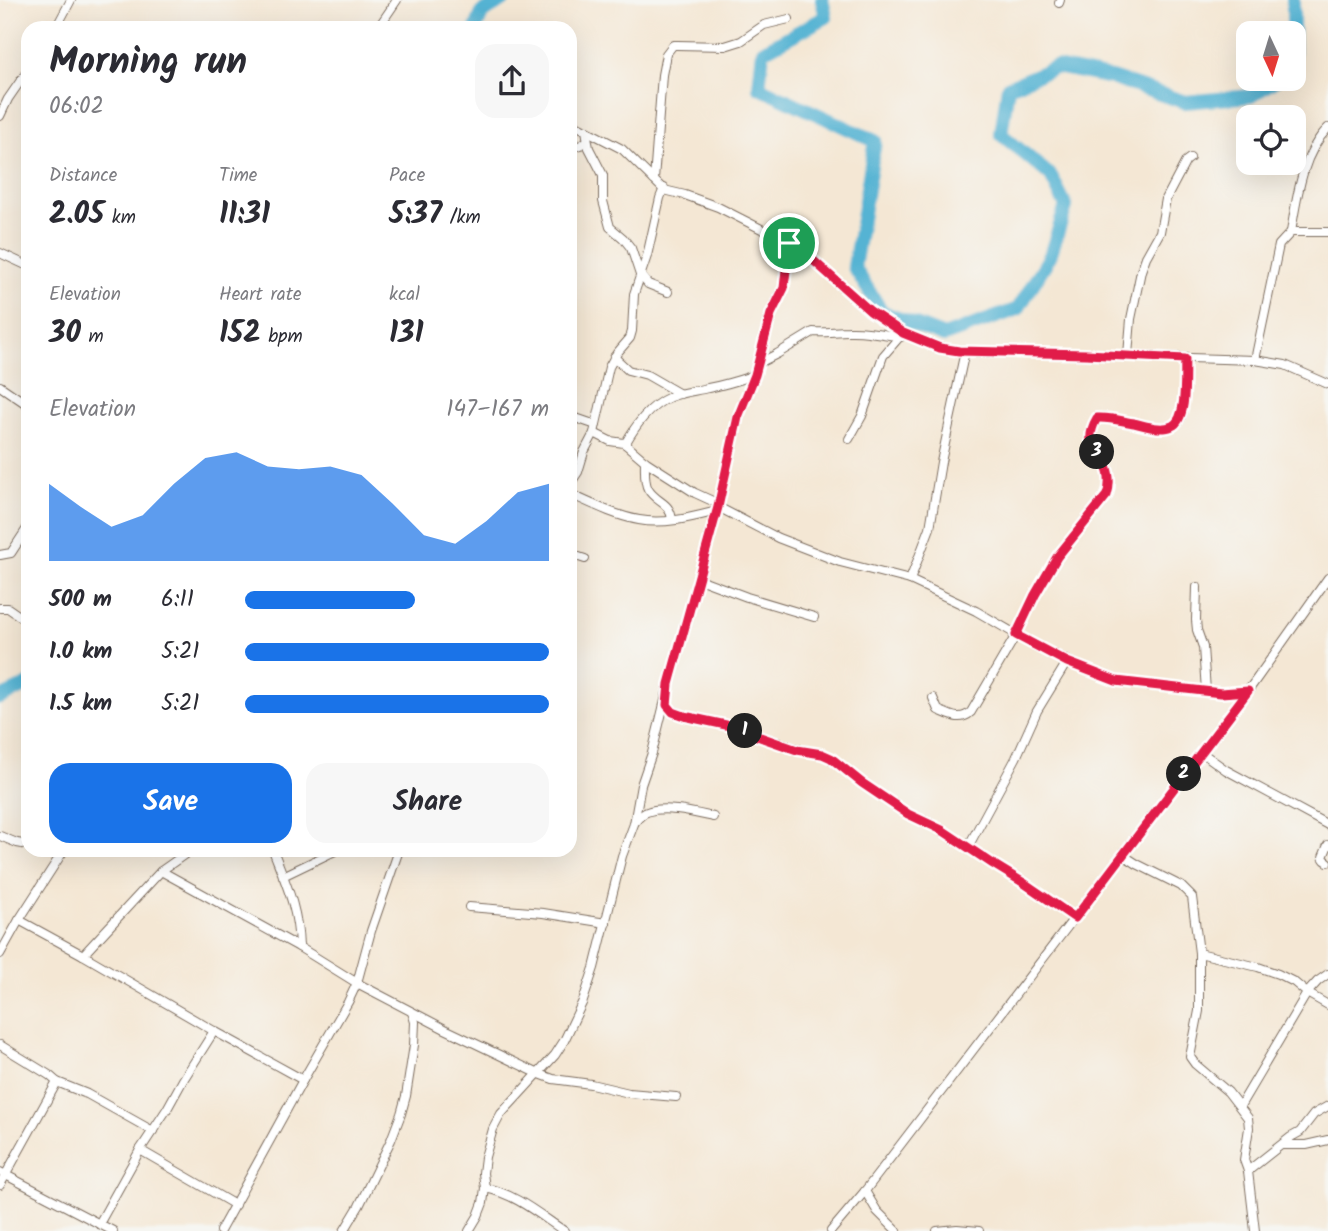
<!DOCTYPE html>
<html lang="en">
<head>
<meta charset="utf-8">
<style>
	:root { --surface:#fff; --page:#f7f7f7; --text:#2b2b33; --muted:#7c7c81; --accent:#1a73e8 }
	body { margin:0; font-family:Kalam,sans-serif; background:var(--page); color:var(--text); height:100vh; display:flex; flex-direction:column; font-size:26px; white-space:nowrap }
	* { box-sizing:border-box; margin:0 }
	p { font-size:23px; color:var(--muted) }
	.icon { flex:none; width:38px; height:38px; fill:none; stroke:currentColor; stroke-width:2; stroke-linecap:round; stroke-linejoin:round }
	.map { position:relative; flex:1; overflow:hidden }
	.side { position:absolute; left:21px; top:21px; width:556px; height:836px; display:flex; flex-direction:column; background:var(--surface); border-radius:21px; box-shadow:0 7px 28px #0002 }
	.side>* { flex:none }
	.needle { width:46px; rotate:176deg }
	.fabs { position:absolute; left:1236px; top:21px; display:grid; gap:14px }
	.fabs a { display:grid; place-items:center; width:70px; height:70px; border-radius:14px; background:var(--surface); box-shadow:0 7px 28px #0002; font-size:35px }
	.pin { position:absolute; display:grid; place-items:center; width:60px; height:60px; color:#fff; margin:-30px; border:4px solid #fff; border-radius:50%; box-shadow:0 2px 7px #0007 }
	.km { position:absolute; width:35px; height:35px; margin:-18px; border-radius:50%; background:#222; color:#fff; font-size:19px; line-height:35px; text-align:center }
	.round { display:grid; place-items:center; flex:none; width:74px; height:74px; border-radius:21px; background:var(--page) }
	.head { display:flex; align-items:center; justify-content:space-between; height:119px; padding:0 28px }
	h1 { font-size:38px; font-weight:700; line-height:52px }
	.figures { display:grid; grid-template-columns:repeat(3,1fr); gap:10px; height:119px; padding:7px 28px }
	.figures div { display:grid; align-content:center }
	.figures b { font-size:30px; font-weight:700 }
	.figures small { font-size:19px; font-weight:400 }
	.figures p { font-size:19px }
	.chart { height:196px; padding:14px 28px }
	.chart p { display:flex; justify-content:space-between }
	.chart svg { width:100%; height:126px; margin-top:7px; fill:var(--accent); opacity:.7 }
	.action { display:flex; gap:14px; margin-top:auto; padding:14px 28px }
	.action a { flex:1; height:80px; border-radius:21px; background:var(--accent); color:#fff; font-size:28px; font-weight:700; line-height:80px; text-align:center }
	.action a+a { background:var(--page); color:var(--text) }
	ul { padding:0 28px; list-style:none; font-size:23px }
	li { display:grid; grid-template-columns:112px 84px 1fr; align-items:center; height:52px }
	li i { height:18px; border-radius:9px; background:var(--accent) }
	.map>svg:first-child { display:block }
</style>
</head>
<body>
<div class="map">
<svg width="1328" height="1231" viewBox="0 0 1328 1231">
	<rect width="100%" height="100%" fill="#f6f6f2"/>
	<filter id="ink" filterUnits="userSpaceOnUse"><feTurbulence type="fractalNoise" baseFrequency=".0143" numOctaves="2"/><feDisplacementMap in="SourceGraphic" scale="14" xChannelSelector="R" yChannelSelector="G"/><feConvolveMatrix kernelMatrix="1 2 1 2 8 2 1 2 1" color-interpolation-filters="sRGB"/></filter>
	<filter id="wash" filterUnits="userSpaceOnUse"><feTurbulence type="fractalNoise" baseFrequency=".00686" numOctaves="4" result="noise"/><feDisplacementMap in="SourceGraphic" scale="28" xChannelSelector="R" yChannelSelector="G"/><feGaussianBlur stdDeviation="1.57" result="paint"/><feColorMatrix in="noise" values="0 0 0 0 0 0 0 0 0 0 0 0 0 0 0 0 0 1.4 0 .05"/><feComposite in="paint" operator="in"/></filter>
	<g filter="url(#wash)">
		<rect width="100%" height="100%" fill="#f4e7d4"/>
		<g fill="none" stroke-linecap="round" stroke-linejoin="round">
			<g stroke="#55b3d3" stroke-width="14">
				<polyline points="822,0 826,17 763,51 759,87 875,141 854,267 882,312 944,336 1018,309 1050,256 1066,206 1051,176 1001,134 1008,87 1056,67 1111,78 1185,102 1251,96 1277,79"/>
				<polyline points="1293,0 1293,68"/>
				<polyline points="476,28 482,13 504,0"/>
				<polyline points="0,698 28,685"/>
			</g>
		</g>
	</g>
	<g filter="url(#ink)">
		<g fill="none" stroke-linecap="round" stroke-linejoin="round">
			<g stroke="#7c6c5e" stroke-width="10">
				<g id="minor">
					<polyline points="1059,3 1060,0"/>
					<polyline points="56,28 71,0"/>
					<polyline points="378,28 397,0"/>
					<polyline points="0,116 8,99 28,70"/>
					<polyline points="570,122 622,149 664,190 685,195 718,207 789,243 814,261 869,311 903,333 940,347 959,351 1255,360 1285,365 1328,384"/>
					<polyline points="586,130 589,148 603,175 603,201 610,227 623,238 631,248 641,278"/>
					<polyline points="570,148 581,145 587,141"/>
					<polyline points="654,180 662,75 666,54 673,45 677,45 725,46 741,41 764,25 789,19"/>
					<path d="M 1291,232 C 1297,197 1302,154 1328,128"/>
					<polyline points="0,253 28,266"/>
					<polyline points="641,276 648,284 668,292"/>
					<polyline points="1128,355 1131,319 1141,271 1146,257 1160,232 1166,199 1186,161 1190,158"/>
					<polyline points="614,357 628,370 647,375 680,394"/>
					<polyline points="1255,360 1279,245 1291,232 1328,232"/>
					<path d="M 759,363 L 777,354 L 813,332 C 825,333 836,331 848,331 C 866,330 884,334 901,337"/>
					<polyline points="0,386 28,405"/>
					<polyline points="570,416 596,425"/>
					<polyline points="594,433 610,441 624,443 645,461 695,493 719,504"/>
					<polyline points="849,439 862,416 883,356 902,334"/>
					<path d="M 625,444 C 636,425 649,406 670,397 C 682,392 695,391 708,388 C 724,385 740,380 755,375"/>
					<path d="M 645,461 C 645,470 644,482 648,489 C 656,503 670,501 672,520"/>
					<polyline points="570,484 578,472 584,452 594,433 609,367 617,353 630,338 632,331 634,294 647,256 660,198 664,188"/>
					<path d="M 570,494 C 592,504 616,516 639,520 C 664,525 693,517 717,511"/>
					<polyline points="718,507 778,538 840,562 910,580 976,611 1038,647 1089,671 1116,681 1144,685 1221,693 1248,691"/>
					<polyline points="570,554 585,559"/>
					<polyline points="0,555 11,553 28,527"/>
					<polyline points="699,579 747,597 814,617"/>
					<polyline points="910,580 930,528 941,462 965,351"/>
					<polyline points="1197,587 1196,620 1197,630 1203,647 1206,691"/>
					<polyline points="0,608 8,608 28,622"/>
					<path d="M 933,698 L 938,710 C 950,715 960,722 971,712 L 1016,635 L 1035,595 L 1057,557 L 1106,495 C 1112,480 1108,468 1101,454 C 1087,447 1090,430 1097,418 L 1102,417 C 1119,419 1170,438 1180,419 C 1186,408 1184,373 1185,359"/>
					<polyline points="667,700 667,705 669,709 684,716 726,725 797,749 822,754 831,759 862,783 908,814 942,830 993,864 1024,883 1075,918"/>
					<polyline points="1201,752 1226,770 1328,825"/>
					<path d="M 634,823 C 638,819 641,814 647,812 C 664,805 695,813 713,817"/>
					<polyline points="0,836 17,843 28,845"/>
					<polyline points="1328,845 1323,857 1325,860 1328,862"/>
					<polyline points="968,847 1016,758 1037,711 1067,662"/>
					<path d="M 273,850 C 287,886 298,909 299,947"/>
					<polyline points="1123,855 1137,864 1181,886 1192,897 1199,953 1199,1011 1190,1057 1195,1064 1228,1092 1248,1118 1249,1128 1244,1160 1248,1171 1255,1231"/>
					<polyline points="161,871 299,947 357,983 445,1029 537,1073 553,1079 591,1084 629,1093 676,1097"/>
					<polyline points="283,876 337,850"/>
					<polyline points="469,907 543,913 606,923"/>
					<polyline points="19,920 83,955 214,1031 303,1080"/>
					<polyline points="1199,953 1258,967 1278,974 1294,982 1307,993 1328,1005"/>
					<polyline points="0,954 19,920 64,850"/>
					<polyline points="83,955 161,871 191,850"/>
					<polyline points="0,1045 49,1075 57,1082 87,1094 153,1131"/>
					<polyline points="1240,1106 1307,993 1318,981 1328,974"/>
					<polyline points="1283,1145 1306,1145 1328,1140"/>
					<polyline points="140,1150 235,1205"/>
					<polyline points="1248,1171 1291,1137 1300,1132 1314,1114 1328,1106"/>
					<polyline points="0,1172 113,1231"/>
					<polyline points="0,1185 57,1082"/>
					<path d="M 485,1188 C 514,1193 540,1215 564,1231"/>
					<polyline points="865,1191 877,1211 897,1231"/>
					<polyline points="99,1224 140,1150 167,1109 183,1080 214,1031"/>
					<polyline points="220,1231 303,1080 348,1002 357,983 371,931 399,850"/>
					<polyline points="344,1231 359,1206 391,1140 401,1114 406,1096 414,1045 415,1022 412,1012"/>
					<polyline points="469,1231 478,1216 483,1203 485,1188 483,1173 485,1157 493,1129 501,1114 555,1055 564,1041 583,1001 594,968 622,856 634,824 641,785 652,753 669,684 718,507 738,417 755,375 771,314 784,287 786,270 791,253 789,243"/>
					<polyline points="831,1231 865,1191 1248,691 1328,578"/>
					<polyline points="937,1231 957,1229 979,1231"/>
				</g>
			</g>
			<use href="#minor" stroke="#fff" stroke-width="8"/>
		</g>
	</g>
	<g fill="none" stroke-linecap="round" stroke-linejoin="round" filter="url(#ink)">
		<g stroke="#fff" stroke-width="14">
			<path id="route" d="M 789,243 L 814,261 L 870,311 L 903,333 L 940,348 L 959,351 L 1086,354 L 1185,359 C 1184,375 1188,419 1172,426 C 1162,431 1145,426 1134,423 C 1122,421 1109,417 1097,418 C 1090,430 1086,447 1101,454 C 1108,468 1112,480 1107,495 L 1057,557 L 1035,595 L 1016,635 L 1067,662 L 1116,681 L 1221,693 L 1248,691 L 1075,918 L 1024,883 L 993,864 L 942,830 L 908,814 L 862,783 L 831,758 L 822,754 L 797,750 L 726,725 L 684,716 L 673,712 L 667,705 L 669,684 L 718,507 L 738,417 L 755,375 L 771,314 L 784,288 L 786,270 L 791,253 Z"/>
		</g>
		<use href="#route" stroke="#e11d48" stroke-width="9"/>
	</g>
</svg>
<div class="fabs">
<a><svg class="needle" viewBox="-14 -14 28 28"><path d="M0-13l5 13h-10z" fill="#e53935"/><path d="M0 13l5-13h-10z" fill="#7c7c81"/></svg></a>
<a><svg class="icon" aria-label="locate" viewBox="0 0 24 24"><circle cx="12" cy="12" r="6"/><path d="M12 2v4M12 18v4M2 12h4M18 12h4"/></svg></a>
</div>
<div class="pin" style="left:789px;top:243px;background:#1e9e55"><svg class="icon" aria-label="arrive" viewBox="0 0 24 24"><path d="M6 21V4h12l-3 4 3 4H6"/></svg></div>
<b class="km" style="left:745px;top:731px">1</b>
<b class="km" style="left:1184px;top:774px">2</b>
<b class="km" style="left:1097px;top:452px">3</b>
<section class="side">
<div class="head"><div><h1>Morning run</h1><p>06:02</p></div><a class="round"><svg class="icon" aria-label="share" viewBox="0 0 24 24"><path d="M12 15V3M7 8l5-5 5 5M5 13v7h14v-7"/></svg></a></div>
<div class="figures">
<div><p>Distance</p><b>2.05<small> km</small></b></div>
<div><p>Time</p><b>11:31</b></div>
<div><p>Pace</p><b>5:37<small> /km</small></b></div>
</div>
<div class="figures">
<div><p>Elevation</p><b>30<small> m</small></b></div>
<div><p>Heart rate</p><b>152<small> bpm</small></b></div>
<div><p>kcal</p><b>131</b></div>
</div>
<div class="chart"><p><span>Elevation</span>147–167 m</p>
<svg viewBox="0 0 160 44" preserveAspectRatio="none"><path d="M0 44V17L10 25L20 32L30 28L40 17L50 8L60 6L70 11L80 12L90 11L100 14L110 24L120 35L130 38L140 30L150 20L160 17V44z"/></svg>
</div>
<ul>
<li><b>500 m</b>6:11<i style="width:56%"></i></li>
<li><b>1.0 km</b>5:21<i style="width:100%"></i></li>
<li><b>1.5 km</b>5:21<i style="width:100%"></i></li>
</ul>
<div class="action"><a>Save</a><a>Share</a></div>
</section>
</div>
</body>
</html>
